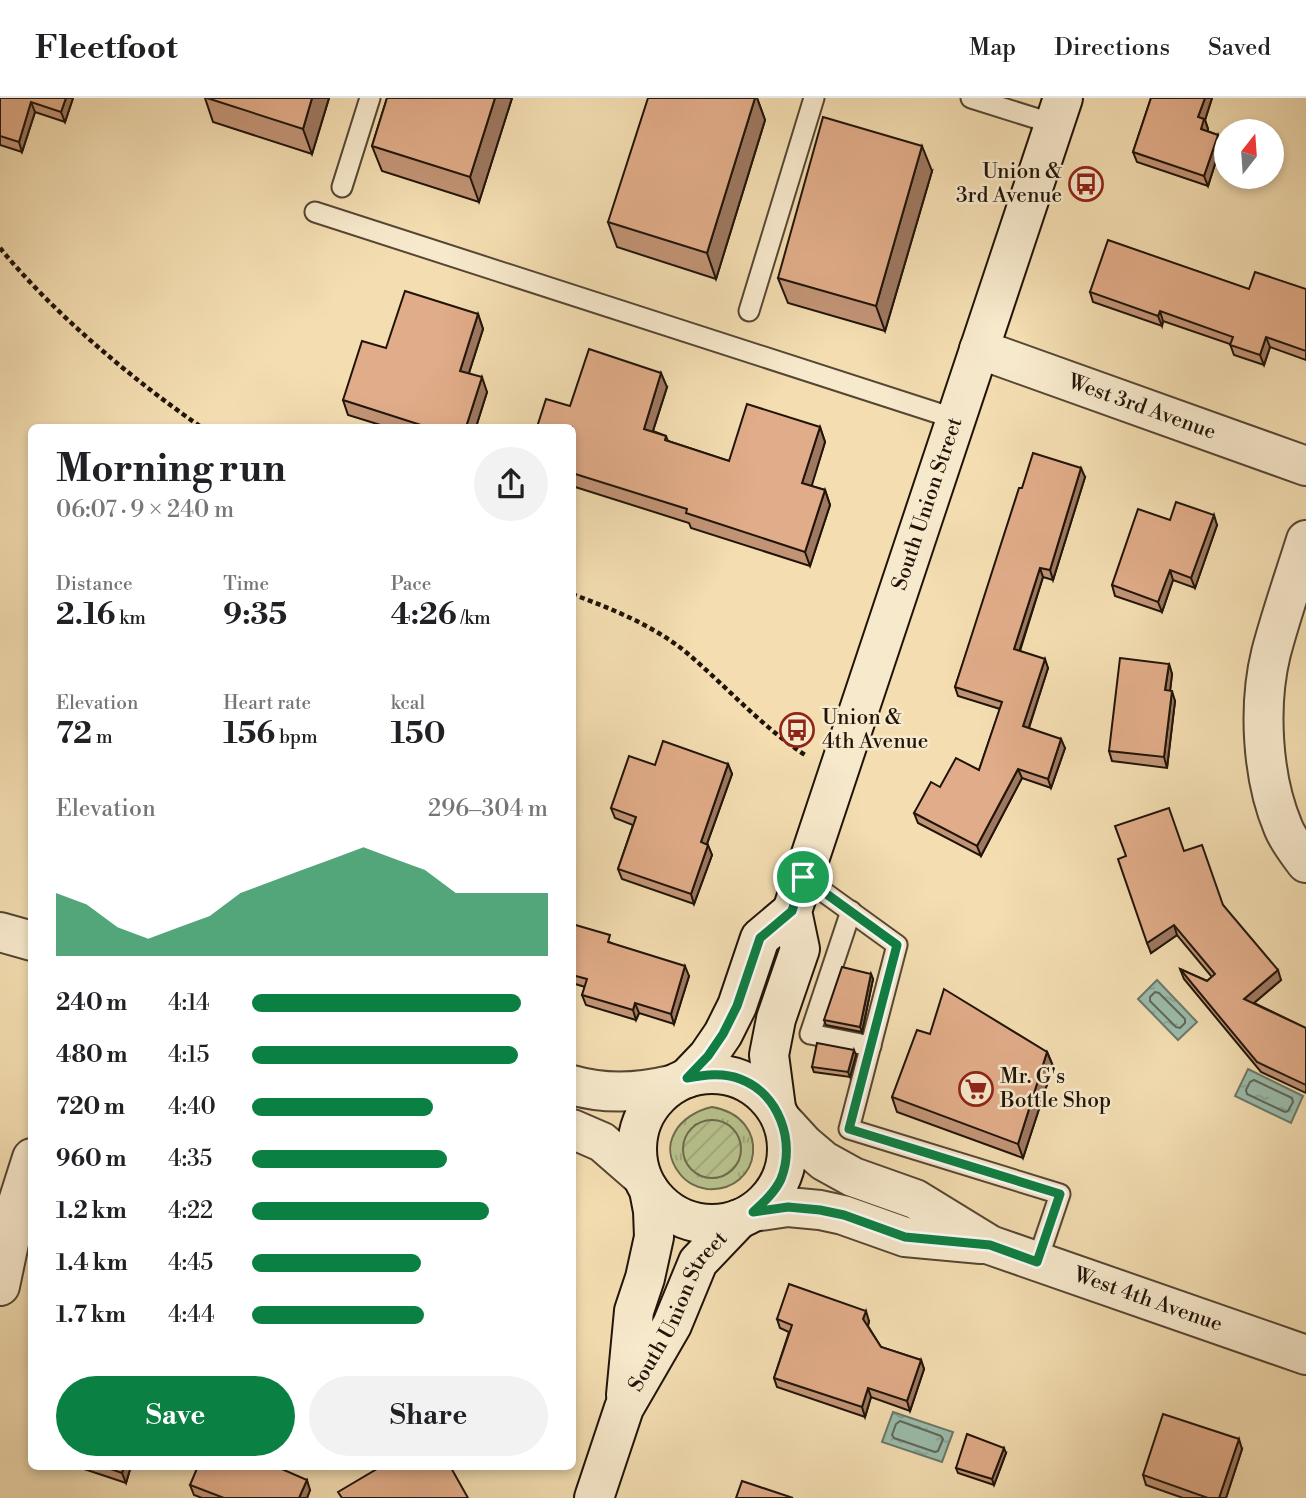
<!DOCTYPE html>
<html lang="en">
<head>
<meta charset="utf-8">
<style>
	:root { --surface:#fff; --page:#f2f2f2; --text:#202124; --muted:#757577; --line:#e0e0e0; --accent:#0b8043 }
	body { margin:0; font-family:"Libre Bodoni",serif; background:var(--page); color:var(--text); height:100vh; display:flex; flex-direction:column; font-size:26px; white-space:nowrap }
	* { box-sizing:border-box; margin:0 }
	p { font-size:23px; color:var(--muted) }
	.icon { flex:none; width:38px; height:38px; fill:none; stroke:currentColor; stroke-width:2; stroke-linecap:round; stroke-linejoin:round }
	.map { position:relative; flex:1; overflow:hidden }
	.details { position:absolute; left:28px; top:326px; width:548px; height:1046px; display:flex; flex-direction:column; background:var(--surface); border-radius:10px; box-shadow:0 4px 10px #0003 }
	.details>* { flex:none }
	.needle { width:46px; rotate:17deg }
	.controls { position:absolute; left:1214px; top:21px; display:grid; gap:14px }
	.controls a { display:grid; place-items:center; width:70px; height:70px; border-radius:50%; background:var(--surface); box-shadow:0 4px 10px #0003; font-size:35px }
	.pin { position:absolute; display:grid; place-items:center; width:60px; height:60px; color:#fff; margin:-30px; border:4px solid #fff; border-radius:50%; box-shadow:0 2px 7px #0007 }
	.round { display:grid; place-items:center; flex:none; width:74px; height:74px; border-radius:37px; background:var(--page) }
	.headline { display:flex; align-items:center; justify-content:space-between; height:119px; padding:0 28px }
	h1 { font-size:38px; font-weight:700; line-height:52px }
	.figures { display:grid; grid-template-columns:repeat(3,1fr); gap:10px; height:119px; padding:7px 28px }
	.figures div { display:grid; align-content:center }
	.figures b { font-size:30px; font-weight:700 }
	.figures small { font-size:19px; font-weight:400 }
	.figures p { font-size:19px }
	.chart { height:196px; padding:14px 28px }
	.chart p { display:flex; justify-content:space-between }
	.chart svg { width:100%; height:126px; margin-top:7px; fill:var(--accent); opacity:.7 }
	.cta { display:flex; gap:14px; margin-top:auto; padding:14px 28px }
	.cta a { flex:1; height:80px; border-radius:42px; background:var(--accent); color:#fff; font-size:28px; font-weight:700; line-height:80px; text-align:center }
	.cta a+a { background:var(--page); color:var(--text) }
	ul { padding:0 28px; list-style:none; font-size:23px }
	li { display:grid; grid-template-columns:112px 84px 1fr; align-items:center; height:52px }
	li i { height:18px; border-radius:9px; background:var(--accent) }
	header { display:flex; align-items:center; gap:42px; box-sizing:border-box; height:98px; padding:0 35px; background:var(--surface); border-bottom:2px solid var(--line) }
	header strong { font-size:33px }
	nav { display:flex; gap:38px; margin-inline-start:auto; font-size:24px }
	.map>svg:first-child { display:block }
</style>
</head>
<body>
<header>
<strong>Fleetfoot</strong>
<nav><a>Map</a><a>Directions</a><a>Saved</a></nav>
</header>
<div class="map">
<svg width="1306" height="1400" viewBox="0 0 1306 1400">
	<defs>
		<pattern id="grass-tufts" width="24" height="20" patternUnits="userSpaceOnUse" patternTransform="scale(1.75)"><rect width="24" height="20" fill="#b8c28e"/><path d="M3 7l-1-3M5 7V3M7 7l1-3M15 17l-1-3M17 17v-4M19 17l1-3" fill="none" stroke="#9ea679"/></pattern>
		<pattern id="garden-furrows" width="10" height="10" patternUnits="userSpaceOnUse" patternTransform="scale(1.75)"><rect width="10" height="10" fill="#b8c28e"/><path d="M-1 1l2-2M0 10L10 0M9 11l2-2" fill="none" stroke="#9ea679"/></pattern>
		<pattern id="water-ripples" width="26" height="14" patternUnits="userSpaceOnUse" patternTransform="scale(1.75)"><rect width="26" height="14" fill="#9bbcac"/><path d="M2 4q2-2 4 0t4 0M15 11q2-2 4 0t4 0" fill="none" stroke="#85a193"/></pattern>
	</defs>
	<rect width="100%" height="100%" fill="#f3ddb1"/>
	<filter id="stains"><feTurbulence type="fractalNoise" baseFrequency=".00286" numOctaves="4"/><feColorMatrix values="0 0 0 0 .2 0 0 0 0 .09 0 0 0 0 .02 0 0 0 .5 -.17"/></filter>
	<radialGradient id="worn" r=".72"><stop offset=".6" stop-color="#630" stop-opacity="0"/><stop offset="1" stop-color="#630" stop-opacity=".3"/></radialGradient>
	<path fill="url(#grass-tufts)" stroke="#6c6b4c" stroke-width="2" fill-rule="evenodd" d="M 712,1009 C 773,1019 762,1095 707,1091 C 697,1090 686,1084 680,1076 C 656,1046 680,1016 712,1009 ZM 712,1022 L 730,1028 L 724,1077 L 715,1080 L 705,1079 L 695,1027 Z"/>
	<circle fill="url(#garden-furrows)" stroke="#6c6b4c" stroke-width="2" cx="712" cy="1051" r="29"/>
	<g fill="url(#water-ripples)" stroke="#6a796b" stroke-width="2">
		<polygon points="1157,882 1197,924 1178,942 1138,901"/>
		<polygon points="1248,971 1303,998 1291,1025 1235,998"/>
		<polygon points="893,1314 953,1334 942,1364 882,1344"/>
	</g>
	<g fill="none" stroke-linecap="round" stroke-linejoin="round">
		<g stroke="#5e685a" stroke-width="2">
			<polygon points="1155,894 1159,895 1185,921 1185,925 1180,930 1176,929 1150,903 1150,899"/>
			<polygon points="1254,982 1292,1000 1293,1004 1288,1013 1285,1014 1247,996 1246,992 1250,984"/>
			<polygon points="900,1323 941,1338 943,1341 938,1353 935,1354 894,1340 892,1337 896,1326"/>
		</g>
		<g stroke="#554633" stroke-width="23">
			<g id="service">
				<polyline points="971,0 1054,26"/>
				<polyline points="342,89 370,0"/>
				<polyline points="315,114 956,321"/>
				<polyline points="749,213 814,0"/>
				<polyline points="803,779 897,847 849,1031 1060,1096 1037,1164"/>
				<polyline points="851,813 810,936 871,948"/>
			</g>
		</g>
		<g stroke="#554633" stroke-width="42">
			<g id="minor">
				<path id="s1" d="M 979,251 L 1306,368"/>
				<path d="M 1306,442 C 1294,480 1281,517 1271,555 C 1258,608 1262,679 1283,729 C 1288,742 1298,754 1306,765"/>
				<polyline points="0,1188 17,1107 32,1060"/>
			</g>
		</g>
		<g stroke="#554633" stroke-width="42">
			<g id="tertiary">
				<polyline points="0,834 32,843"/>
				<path d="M 572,987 C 606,997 638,995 671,987"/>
				<path id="s2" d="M 782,1022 L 804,1046 L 824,1063 L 853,1079 L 915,1101 L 990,1147 L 1306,1257"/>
				<polyline points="572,1031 602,1044 641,1078"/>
				<polyline points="753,1114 788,1109 820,1112 843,1117 905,1139 981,1146"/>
			</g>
		</g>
		<g stroke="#201409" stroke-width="42">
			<g id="secondary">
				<circle cx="712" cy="1051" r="75"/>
				<polyline points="687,980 708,958 723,936 737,908 760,840 792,813"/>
				<path id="s3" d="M 776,1010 L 769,957 L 776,921 L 800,851 L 792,813 L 1063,0"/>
				<polyline points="626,1297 634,1213 645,1180 654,1139 653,1113 649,1092"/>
				<path id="s4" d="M 594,1400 L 624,1310 L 672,1227 L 698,1164 L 739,1121"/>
			</g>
		</g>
		<g stroke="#201409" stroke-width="4.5" stroke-dasharray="5 3.5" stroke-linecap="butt">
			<path d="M 0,150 C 54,216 132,281 201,329"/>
			<path d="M 572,496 C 612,511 653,527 687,555 C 727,589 761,628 805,657"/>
		</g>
		<use href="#service" stroke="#f7e9cc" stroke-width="19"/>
		<use href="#minor" stroke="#f7e9cc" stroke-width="38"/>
		<use href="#tertiary" stroke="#f7e9cc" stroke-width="38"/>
		<use href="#secondary" stroke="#f7e9cc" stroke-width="38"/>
	</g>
	<g fill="#c29476" stroke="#201409" stroke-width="2">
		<polygon points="0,0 73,0 65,24 35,14 22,54 0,47"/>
		<polygon points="205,0 329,0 312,56 213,24"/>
		<polygon points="387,0 512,0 479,104 382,73 372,48"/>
		<polygon points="755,0 757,0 765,22 716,181 617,149 608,124"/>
		<polygon points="1151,0 1212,0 1205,22 1208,31 1207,33 1218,37 1221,47 1208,88 1137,64 1133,54"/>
		<polygon points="932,73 885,233 788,205 778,180"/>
		<polygon points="1306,191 1306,262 1270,249 1264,267 1234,257 1230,246 1163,223 1162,228 1093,204 1090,194"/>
		<polygon points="478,216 483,231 469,275 487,294 476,329 387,329 348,317 343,302 386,250"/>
		<polygon points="667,289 653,333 666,338 668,343 729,363 820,329 825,344 811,388 825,392 830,407 810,468 691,430 689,425 572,388 572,329 570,308"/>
		<polygon points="1085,379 1053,482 1043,479 1020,553 1048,570 1029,630 1065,650 1051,690 1022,680 981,758 918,725 914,715 940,689 979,672 1000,611 958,598 955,589 1022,390"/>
		<polygon points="1170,422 1217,427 1195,490 1173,482 1162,514 1115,498 1112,487"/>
		<polygon points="1169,566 1172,576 1170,593 1175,603 1167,670 1112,663 1109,653"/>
		<polygon points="728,666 732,676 707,746 712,757 694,806 622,781 618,771 633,727 615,720 611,710 655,667"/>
		<polygon points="1184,753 1223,807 1281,882 1254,905 1306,930 1306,995 1261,974 1184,881 1180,871 1207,883 1212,879 1177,837 1151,855 1126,758"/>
		<polygon points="572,826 613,846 689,878 674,926 639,915 636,922 586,907 582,897 585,889 572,885"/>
		<polygon points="871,876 873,881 862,934 826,927 824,922"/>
		<polygon points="930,936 1047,954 1053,968 1023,1060 897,1014 892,999"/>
		<polygon points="856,957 850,979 814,974 812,969"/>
		<polygon points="777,1221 869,1223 868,1228 881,1249 921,1262 924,1271 910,1313 871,1299 865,1319 777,1289 774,1280 789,1234 780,1230"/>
		<polygon points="1242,1351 1226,1400 1183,1400 1146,1387 1143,1377"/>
		<polygon points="1006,1355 994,1387 958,1375 956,1370"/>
		<polygon points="75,1368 131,1368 126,1385"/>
		<polygon points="282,1368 283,1372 310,1392 307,1400 202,1400 194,1397 190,1387"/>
	</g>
	<g fill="#9e7860" stroke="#201409" stroke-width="2">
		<polygon points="66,0 73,0 65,24 61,14"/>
		<polygon points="312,0 329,0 312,56 303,31"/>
		<polygon points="495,0 512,0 479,104 470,79"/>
		<polygon points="755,0 757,0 765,22 716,181 707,155"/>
		<polygon points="1205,0 1212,0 1205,22 1208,31 1205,41 1198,19"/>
		<polygon points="31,4 35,14 22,54 19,44"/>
		<polygon points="1218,37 1221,47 1208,88 1204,78"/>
		<polygon points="922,48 932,73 885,233 876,208"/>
		<polygon points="1160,213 1163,223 1162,228 1158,218"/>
		<polygon points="478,216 483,231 465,287 460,273"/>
		<polygon points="1266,239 1270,249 1264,267 1260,257"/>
		<polygon points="661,275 667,289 649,345 644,331"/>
		<polygon points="482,279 487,294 476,329 466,329"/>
		<polygon points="820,329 825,344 808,400 802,385"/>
		<polygon points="1081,370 1085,379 1053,482 1050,472"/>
		<polygon points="825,392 830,407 810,468 805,454"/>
		<polygon points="1214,417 1217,427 1195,490 1191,480"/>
		<polygon points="1040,470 1043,479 1017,560 1014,551"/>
		<polygon points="1170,472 1173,482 1162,514 1158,504"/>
		<polygon points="1045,561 1048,570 1026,638 1023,628"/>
		<polygon points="1169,566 1172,576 1169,602 1165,592"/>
		<polygon points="1172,593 1175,603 1167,670 1164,659"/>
		<polygon points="1061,641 1065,650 1051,690 1048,681"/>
		<polygon points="728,666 732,676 704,754 701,744"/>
		<polygon points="1018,671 1022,680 981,758 977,748"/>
		<polygon points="708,747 712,757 694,806 691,796"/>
		<polygon points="1174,827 1177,837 1151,855 1147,845"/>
		<polygon points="685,868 689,878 674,926 671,916"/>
		<polygon points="1278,872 1281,882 1247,911 1244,901"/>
		<polygon points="871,876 873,881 862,934 860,929"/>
		<polygon points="635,905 639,915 636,922 633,912"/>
		<polygon points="854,952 856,957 850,979 848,974"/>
		<polygon points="1047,954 1053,968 1023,1060 1018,1046"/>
		<polygon points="866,1213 869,1223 867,1230 863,1221"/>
		<polygon points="921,1262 924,1271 910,1313 907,1303"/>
		<polygon points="868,1290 871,1299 865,1319 862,1309"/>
		<polygon points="1239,1341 1242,1351 1226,1400 1219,1400"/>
		<polygon points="1004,1350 1006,1355 994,1387 992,1381"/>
		<polygon points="124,1368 131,1368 126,1385 122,1375"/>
		<polygon points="307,1382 310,1392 307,1400 299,1400"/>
	</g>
	<g fill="#e1ac89" stroke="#201409" stroke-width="2">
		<polygon points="0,0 66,0 61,14 31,4 19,44 0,38"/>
		<polygon points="207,0 312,0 303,31"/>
		<polygon points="387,0 495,0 470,79 372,48"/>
		<polygon points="648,0 755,0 707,155 608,124"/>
		<polygon points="1151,0 1205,0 1198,19 1204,21 1201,31 1218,37 1204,78 1133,54"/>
		<polygon points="823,19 922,48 876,208 778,180"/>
		<polygon points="1108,142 1249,191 1255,174 1306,191 1306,253 1266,239 1260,257 1230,247 1233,239 1160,213 1158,218 1090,194"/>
		<polygon points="405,193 478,216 460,273 482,279 466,329 427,329 343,302 362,243 386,250"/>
		<polygon points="589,251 661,275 644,331 666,338 665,342 729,363 747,306 820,329 802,385 825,392 805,454 686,415 687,411 572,375 572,329 537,329 546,301 570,308"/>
		<polygon points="1033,355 1081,370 1050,472 1040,470 1014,551 1045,561 1023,628 1061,641 1048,681 1018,671 977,748 914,715 931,684 940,689 956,660 979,672 1002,604 955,589 1019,390 1022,390"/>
		<polygon points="1176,404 1214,417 1191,480 1170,472 1158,504 1112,487 1138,411 1170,422"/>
		<polygon points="1120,560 1169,566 1165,592 1172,593 1164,659 1109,653"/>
		<polygon points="663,643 728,666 701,744 708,747 691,796 618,771 636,719 611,710 629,658 655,667"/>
		<polygon points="1169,710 1184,753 1202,747 1223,807 1278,872 1244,901 1306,930 1306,987 1257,964 1180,871 1207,883 1215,876 1174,827 1147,845 1118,761 1126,758 1115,728"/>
		<polygon points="572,826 610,837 608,844 685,868 671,916 635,905 633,912 582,897 587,881 572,877"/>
		<polygon points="842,869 871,876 860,929 824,922"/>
		<polygon points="944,891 1047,954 1018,1046 892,999 917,932 930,936"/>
		<polygon points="817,945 854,952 848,974 812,969"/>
		<polygon points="789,1186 866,1213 863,1221 881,1249 921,1262 907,1303 868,1290 862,1309 774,1280 792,1227 777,1221"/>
		<polygon points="1163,1316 1239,1341 1219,1400 1208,1400 1143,1377"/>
		<polygon points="967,1336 1004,1350 992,1381 956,1370"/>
		<polygon points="102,1368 124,1368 122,1375"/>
		<polygon points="198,1368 278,1368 277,1369 307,1382 299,1400 224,1400 190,1387"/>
		<polygon points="382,1368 450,1368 468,1400 342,1400 338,1394"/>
		<polygon points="742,1383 793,1400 736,1400"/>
	</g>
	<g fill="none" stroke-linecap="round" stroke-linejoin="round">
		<g stroke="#fff" stroke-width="14">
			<path id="route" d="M 803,779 L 897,847 L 849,1031 L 1060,1096 L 1037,1164 L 990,1147 L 905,1139 L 844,1117 L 820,1112 L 788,1109 L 753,1114 C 764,1104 775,1094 781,1081 C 796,1044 779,995 740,981 C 723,974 704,977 687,980 L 708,958 L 723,936 L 737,908 L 760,840 L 792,813 Z"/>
		</g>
		<use href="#route" stroke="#0b8043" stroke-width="9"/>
	</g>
	<defs>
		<g id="bus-ring" transform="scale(1.75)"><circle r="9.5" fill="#f7e9cc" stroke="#8f2418" stroke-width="1.5"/><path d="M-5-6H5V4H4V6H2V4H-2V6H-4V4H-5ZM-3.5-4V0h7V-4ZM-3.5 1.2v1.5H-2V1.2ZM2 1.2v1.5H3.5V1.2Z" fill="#8f2418"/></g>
		<g id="supermarket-ring" transform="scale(1.75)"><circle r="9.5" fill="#f7e9cc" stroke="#8f2418" stroke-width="1.5"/><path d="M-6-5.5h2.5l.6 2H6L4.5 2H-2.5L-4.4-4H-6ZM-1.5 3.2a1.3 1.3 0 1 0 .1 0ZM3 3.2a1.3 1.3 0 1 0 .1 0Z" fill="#8f2418"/></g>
	</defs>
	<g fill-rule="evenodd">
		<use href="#bus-ring" x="1086" y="86"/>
		<use href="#bus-ring" x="797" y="632"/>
		<use href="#supermarket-ring" x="976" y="991"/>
	</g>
	<g text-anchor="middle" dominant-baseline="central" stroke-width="5" stroke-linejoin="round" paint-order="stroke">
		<g font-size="21" fill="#201409" stroke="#f7e9cc" text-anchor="start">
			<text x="1062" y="74" text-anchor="end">Union &amp;<tspan x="1062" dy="24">3rd Avenue</tspan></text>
			<text x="822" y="620">Union &amp;<tspan x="822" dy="24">4th Avenue</tspan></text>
			<text x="1000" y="979">Mr. G's<tspan x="1000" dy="24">Bottle Shop</tspan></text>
		</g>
		<g font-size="21" fill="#201409" stroke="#f7e9cc">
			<text stroke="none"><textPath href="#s1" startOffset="173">West 3rd Avenue</textPath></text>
			<text stroke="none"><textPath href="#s3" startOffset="632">South Union Street</textPath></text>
			<text stroke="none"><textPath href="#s2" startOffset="413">West 4th Avenue</textPath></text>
			<text stroke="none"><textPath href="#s4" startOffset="206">South Union Street</textPath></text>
		</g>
	</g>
	<rect width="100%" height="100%" filter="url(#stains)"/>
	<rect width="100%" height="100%" fill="url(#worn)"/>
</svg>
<div class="controls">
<a><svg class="needle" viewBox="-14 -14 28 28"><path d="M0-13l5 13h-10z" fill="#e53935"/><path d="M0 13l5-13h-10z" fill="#757577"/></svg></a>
</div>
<div class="pin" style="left:803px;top:779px;background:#1e9e55"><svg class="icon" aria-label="arrive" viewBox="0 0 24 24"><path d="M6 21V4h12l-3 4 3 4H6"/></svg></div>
<section class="details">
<div class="headline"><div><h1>Morning run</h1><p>06:07 · 9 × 240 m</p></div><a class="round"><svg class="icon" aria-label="share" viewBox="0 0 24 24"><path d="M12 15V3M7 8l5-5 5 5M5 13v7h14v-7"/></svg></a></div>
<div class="figures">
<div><p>Distance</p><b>2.16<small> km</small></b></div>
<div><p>Time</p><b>9:35</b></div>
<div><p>Pace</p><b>4:26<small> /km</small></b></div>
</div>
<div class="figures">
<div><p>Elevation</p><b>72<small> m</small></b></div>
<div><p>Heart rate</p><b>156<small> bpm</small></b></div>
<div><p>kcal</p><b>150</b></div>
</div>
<div class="chart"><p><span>Elevation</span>296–304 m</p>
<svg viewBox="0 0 160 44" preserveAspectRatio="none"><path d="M0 44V22L10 26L20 34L30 38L40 34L50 30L60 22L70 18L80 14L90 10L100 6L110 10L120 14L130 22L140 22L150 22L160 22V44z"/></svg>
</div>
<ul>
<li><b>240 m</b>4:14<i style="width:91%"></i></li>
<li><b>480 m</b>4:15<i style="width:90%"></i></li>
<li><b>720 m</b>4:40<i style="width:61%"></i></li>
<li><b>960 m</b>4:35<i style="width:66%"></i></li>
<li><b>1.2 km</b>4:22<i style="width:80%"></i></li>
<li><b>1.4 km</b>4:45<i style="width:57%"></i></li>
<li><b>1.7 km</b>4:44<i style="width:58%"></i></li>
</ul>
<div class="cta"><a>Save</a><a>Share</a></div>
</section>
</div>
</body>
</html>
